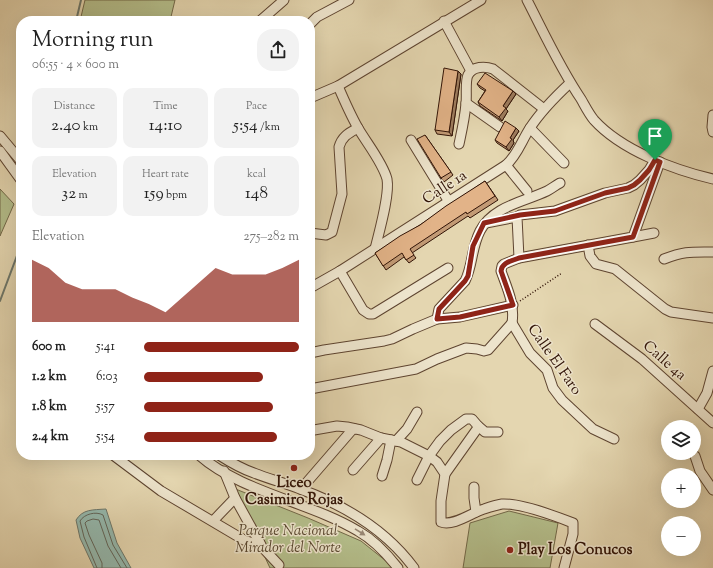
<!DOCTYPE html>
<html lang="en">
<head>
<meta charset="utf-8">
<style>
	:root { --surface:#fff; --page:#f2f2f2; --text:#222; --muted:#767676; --accent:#8f2418 }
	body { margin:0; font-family:"Sorts Mill Goudy",serif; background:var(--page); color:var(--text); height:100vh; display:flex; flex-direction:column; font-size:15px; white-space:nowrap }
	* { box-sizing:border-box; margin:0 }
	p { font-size:13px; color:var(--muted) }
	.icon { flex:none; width:22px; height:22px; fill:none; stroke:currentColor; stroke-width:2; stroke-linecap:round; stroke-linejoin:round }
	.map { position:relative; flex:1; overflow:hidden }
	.panel { position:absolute; left:16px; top:16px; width:299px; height:444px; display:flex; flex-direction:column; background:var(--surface); border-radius:16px; box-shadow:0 4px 16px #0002 }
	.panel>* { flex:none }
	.controls { position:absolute; left:661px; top:420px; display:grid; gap:8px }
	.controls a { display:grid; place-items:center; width:40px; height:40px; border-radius:50%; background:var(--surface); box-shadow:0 4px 16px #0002; font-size:20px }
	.pin { position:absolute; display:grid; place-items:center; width:34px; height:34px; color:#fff; margin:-41px -17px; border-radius:50% 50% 50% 0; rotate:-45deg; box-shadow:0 0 4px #0007 }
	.pin .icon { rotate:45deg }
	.round { display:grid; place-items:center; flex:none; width:42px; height:42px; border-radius:16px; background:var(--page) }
	.headline { display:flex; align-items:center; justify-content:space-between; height:68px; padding:0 16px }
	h1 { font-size:22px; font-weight:600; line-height:30px }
	.stats { display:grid; grid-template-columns:repeat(3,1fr); gap:6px; height:68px; padding:4px 16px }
	.stats div { display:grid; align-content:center; border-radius:10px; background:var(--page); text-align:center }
	.stats b { font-size:17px; font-weight:600 }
	.stats small { font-size:11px; font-weight:400 }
	.stats p { font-size:11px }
	.chart { height:112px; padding:8px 16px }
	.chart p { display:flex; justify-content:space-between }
	.chart svg { width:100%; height:72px; margin-top:4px; fill:var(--accent); opacity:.7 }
	ul { padding:0 16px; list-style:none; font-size:13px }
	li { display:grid; grid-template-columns:64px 48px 1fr; align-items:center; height:30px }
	li i { height:10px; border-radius:5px; background:var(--accent) }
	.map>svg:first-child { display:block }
</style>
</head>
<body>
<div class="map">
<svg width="713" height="568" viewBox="0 0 713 568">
	<rect width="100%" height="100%" fill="#e4d6b0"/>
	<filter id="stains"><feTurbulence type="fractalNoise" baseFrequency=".005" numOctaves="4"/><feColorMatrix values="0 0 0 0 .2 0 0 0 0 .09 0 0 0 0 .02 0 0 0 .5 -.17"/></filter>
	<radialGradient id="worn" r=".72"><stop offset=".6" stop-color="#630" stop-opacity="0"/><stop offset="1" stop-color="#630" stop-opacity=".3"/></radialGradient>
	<g fill="#b4be8b" stroke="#726848">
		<polygon points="85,0 175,0 170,21 80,21"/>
		<polygon points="0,189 14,204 0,236"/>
		<polygon points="233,488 308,518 361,541 391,565 393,568 270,568"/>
		<polygon points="509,511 558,523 550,568 463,568 470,523"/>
	</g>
	<path fill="#95b9ae" stroke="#6d776b" d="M 106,509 L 117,543 L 131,568 L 94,568 L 80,538 L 76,520 C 83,509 92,510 106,509 Z"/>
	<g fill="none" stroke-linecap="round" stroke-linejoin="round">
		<g stroke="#63665a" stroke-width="1">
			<path d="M 97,568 L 84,537 L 80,521 C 84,514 96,511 103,515 L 113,545 L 127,568"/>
			<polyline points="102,568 102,563 89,535 85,523 87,521 93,519 99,520 108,546 121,568"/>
		</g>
		<g stroke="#6d776b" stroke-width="2">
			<polyline points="76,21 81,0"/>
			<polyline points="0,301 21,245"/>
		</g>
		<g stroke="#5e4430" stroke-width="11">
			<g id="minor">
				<path d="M 527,0 C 544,33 560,68 581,99 C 585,106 589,114 594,120 C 621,150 674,170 713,179"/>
				<polyline points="260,21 284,0"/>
				<polyline points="444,21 471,71"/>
				<polyline points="310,24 317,17 349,0"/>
				<path d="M 338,86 C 344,100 350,114 358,128 C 366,142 383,163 387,179 C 390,195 379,232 375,249"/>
				<polyline points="310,98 338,86 481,0"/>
				<polyline points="466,103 500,127"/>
				<polyline points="713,115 712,127 713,132"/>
				<polyline points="530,128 564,163"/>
				<polyline points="0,136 21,161"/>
				<polyline points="411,140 449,202"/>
				<path d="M 459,144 C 462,130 465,117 466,103 C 467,96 465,81 468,75 C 473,66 485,66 493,69 L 544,109"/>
				<polyline points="0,151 21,180"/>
				<polyline points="506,165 527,191"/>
				<polyline points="486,223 517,217"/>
				<path d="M 310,233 L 326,235 L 332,232 L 342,194 L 339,147 C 342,136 349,133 358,128"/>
				<polyline points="633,237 654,233"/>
				<polyline points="588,245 590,256 596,264 615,269 665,309 671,312 713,318"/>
				<polyline points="519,258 517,217 520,215 555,211 605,193 628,188 634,185 640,180 649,170 655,160"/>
				<path d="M 664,259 C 685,251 691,252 713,252"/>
				<polyline points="340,271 363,310 369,314 373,314 448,268"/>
				<path d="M 310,288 L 340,271 L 506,165 C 517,156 522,140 530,128 C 541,111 555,97 570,83"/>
				<path d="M 437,319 L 439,309 L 465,281 C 473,265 471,249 480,231 C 493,206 524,202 547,191 C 551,189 556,185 560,183"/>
				<path d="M 512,323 C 515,304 507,288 501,271 L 502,266 L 504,264 L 519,258 L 633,237 L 660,162"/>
				<polyline points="512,323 530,353 547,370 553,388 562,400 593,429 614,439"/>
				<polyline points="595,324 642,359 713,423"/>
				<polyline points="310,353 324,350 384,341 392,339 413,329 437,319 460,317 513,305"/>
				<polyline points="310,389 416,369 437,359 466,348 477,349 484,351 488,350 512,323"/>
				<polyline points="698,409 707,393 713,371"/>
				<polyline points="478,426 485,432 498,432"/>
				<path d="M 314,430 L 337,426 L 347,427 L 361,430 L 381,438 L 401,442 L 429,456 L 437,462 L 445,474 L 441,501 L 441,522 C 453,527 473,512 484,509 C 490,507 496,505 502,504 C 521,503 555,516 573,523 L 573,534 L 564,568"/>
				<polyline points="396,441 407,429 417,412"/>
				<polyline points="113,455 161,491 244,540 255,544 260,543"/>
				<path d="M 199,455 C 241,492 310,502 358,531 C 374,540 387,554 398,568"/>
				<path d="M 219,455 C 230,462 242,469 254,473 C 269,479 285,483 300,489 C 344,505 386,530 414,568"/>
				<polyline points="695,456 700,471 713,490"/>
				<polyline points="353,470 381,438"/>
				<polyline points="224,471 235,498 262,547 279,565"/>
				<polyline points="382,476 387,460 391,440"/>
				<polyline points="417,480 429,456 440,441 451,430 466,419 472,419 478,426 477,429 445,474"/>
				<polyline points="474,487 474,498 476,512"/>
				<polyline points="301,489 352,430 355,429"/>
				<polyline points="213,521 235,498"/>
			</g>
		</g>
		<polyline stroke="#311306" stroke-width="1.5" stroke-dasharray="1 2" stroke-linecap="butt" points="520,301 562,273"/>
		<use href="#minor" stroke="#ede4cc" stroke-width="9"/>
	</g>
	<g fill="#c29a75" stroke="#311306">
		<polygon points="458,71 461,74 452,136 437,134 435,130"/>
		<polygon points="477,84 513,91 516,94 506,109 508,111 502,121 480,106 478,102 485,91 480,88"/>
		<polygon points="519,131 513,140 514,143 509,151 497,143 495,140"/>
		<polygon points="425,135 453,175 444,182 441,178"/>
		<polygon points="485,181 498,200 470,218 468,216 412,253 416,258 409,263 404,257 386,270 375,253 420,225"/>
	</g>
	<g fill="#9e7d5f" stroke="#311306">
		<polygon points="458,71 461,74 452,136 449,132"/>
		<polygon points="513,91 516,94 506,109 508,111 502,121 499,117 503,106"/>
		<polygon points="516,128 519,131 513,140 514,143 509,151 506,147 510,138"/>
	</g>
	<g fill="#e2b388" stroke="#311306">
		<polygon points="444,68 458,71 449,132 435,130"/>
		<polygon points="485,73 513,91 503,106 506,108 499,117 478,102 486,90 477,84"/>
		<polygon points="505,121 516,128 510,138 512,139 506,147 495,140"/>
		<polygon points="425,135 451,172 441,178 417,139"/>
		<polygon points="485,181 495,196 467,214 466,212 410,249 414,255 406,260 402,253 383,266 375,253 400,236 420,225 446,206"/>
	</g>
	<defs><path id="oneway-solid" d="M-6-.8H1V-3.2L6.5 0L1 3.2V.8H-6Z"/></defs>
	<use fill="#988673" href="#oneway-solid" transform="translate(360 532) rotate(32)"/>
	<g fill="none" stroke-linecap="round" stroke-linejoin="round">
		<g stroke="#fff" stroke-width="8">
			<path id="route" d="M 655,160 L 660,162 L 633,237 L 519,258 C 512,261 502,262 501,271 L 513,305 L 460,317 L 437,319 L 439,309 L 465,281 L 468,276 L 473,246 L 484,223 L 520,215 L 555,211 L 605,193 L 628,188 L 634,185 L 640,180 L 649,170 Z"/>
		</g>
		<use href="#route" stroke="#8f2418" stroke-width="5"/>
	</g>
	<g fill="#8f2418" stroke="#ede4cc" stroke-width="1.5">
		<circle cx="294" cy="468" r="4"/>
		<circle cx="510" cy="550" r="4"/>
	</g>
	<g text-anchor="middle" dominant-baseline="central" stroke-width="3" stroke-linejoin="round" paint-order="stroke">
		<g font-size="15" fill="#311306" stroke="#ede4cc">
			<text transform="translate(445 188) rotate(-33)">Calle 1a</text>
			<text transform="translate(554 360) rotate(55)">Calle El Faro</text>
			<text transform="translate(664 361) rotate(41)">Calle 4a</text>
		</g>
		<g font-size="15" font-weight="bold" fill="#311306" stroke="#ede4cc">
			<text x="294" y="483">Liceo<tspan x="294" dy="17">Casimiro Rojas</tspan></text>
			<text x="518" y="550" text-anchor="start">Play Los Conucos</text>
		</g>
		<g font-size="15" font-style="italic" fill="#58462e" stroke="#ede4cc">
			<text x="288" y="531">Parque Nacional<tspan x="288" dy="17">Mirador del Norte</tspan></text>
		</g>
	</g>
	<rect width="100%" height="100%" filter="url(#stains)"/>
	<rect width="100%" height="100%" fill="url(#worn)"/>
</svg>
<div class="controls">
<a><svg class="icon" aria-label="layers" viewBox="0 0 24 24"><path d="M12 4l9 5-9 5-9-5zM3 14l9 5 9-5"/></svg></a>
<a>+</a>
<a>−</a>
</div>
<div class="pin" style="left:655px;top:160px;background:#1e9e55"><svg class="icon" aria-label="arrive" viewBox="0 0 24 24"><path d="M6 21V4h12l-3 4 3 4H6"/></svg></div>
<section class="panel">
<div class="headline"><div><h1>Morning run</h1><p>06:55 · 4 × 600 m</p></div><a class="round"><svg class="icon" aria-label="share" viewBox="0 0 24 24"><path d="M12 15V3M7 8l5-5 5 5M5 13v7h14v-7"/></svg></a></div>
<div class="stats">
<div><p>Distance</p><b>2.40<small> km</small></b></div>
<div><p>Time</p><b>14:10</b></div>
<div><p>Pace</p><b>5:54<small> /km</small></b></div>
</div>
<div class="stats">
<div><p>Elevation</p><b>32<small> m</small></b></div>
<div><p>Heart rate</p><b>159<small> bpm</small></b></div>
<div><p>kcal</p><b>148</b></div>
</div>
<div class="chart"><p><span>Elevation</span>275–282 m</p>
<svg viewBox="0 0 160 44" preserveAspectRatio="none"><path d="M0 44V6L10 11L20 20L30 24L40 24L50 24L60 29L70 33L80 38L90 29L100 20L110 11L120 15L130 15L140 15L150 11L160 6V44z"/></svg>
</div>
<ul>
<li><b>600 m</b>5:41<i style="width:100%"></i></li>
<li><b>1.2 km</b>6:03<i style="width:77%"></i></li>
<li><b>1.8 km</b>5:57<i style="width:83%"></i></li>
<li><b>2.4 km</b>5:54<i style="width:86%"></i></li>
</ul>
</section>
</div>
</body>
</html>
